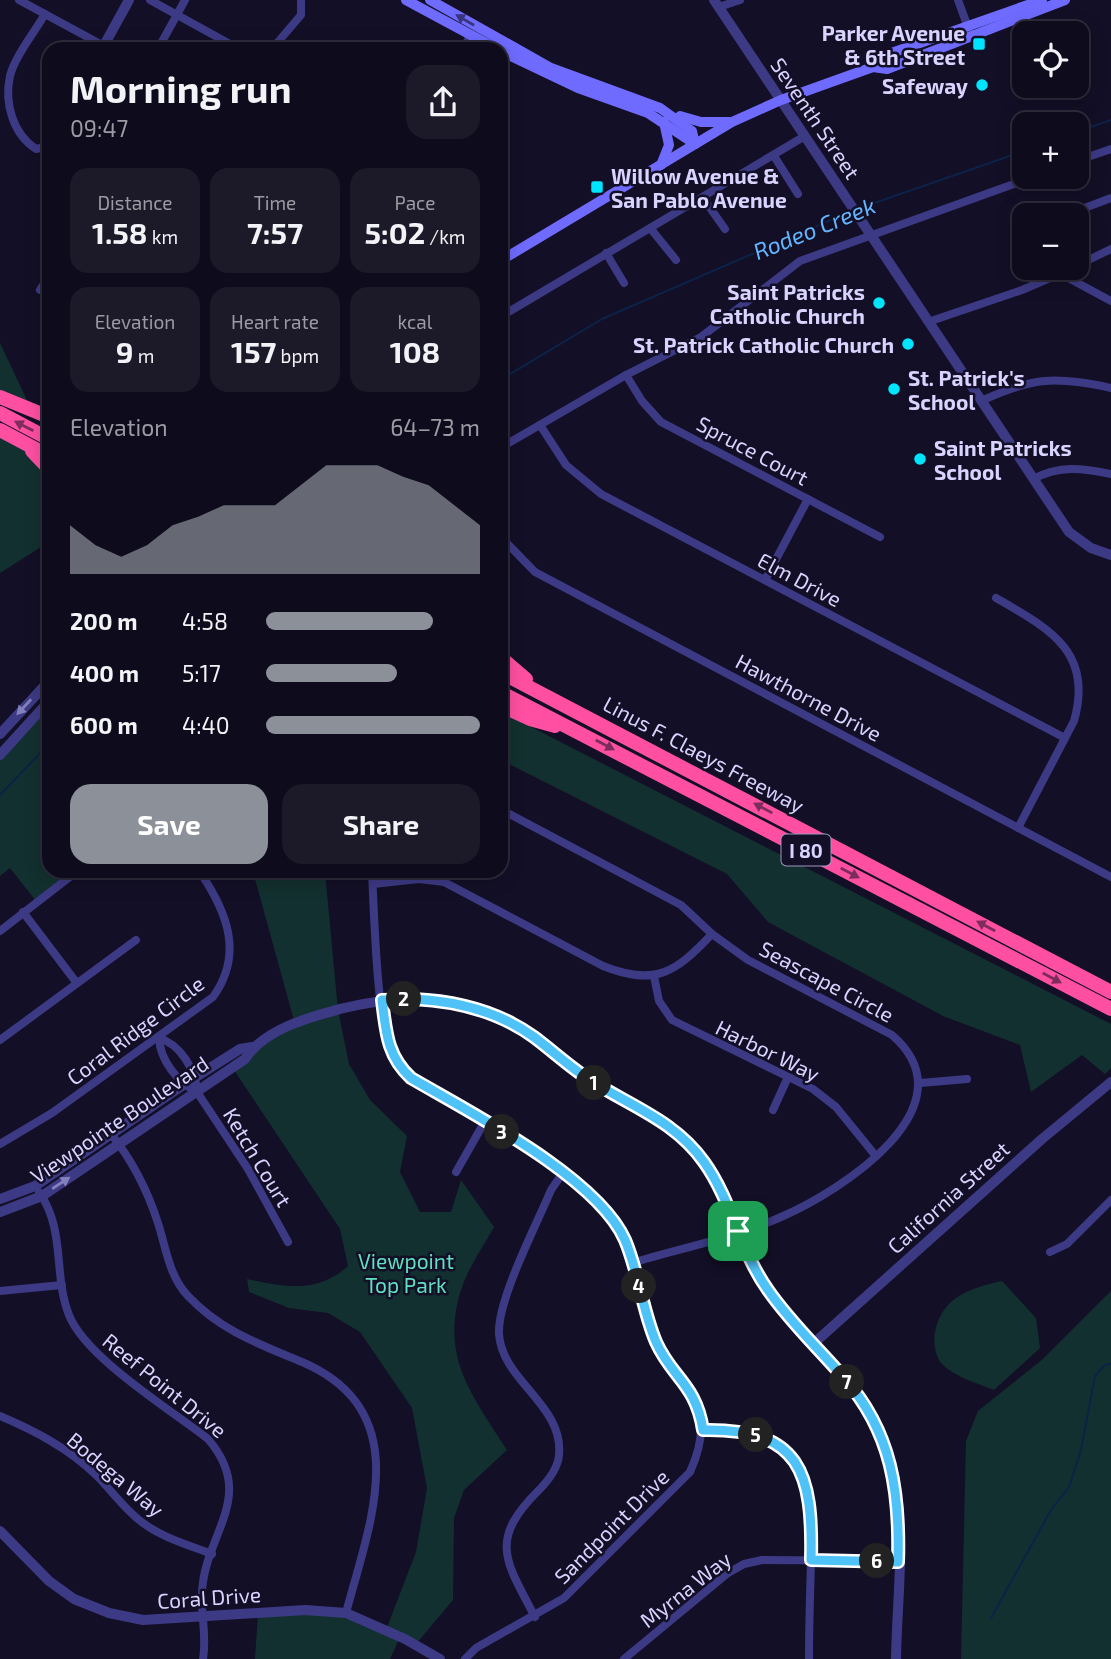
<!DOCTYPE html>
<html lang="en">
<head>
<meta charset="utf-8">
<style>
	:root { --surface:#0e0b1c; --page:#1c1929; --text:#f1f3f6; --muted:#9b9ba3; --line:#2e2b3b; --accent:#8c9099 }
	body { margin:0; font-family:"Exo 2",sans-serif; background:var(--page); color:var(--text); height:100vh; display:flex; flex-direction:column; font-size:26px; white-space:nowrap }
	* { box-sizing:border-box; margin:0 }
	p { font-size:23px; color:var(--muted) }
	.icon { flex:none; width:38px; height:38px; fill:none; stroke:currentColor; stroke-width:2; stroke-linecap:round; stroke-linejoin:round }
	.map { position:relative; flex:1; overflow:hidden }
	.panel { position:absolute; left:42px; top:42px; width:466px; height:836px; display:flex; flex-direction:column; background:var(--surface); border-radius:21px; box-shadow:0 4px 18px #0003,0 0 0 2px var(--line) }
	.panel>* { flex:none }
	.fabs { position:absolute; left:1012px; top:21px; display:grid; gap:14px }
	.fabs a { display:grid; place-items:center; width:77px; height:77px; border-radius:14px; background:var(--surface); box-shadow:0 4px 18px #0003,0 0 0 2px var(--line); font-size:35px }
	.pin { position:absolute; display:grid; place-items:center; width:60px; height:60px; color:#fff; margin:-30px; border-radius:14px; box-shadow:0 4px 10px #0006 }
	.km { position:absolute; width:35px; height:35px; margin:-18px; border-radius:50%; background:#222; color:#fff; font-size:19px; line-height:35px; text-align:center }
	.round { display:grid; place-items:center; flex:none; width:74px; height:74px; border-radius:21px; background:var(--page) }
	.head { display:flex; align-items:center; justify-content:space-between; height:119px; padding:0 28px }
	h1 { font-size:38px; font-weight:700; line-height:52px }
	.stats { display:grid; grid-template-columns:repeat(3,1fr); gap:10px; height:119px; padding:7px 28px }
	.stats div { display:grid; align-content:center; border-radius:18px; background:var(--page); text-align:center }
	.stats b { font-size:30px; font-weight:700 }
	.stats small { font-size:19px; font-weight:400 }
	.stats p { font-size:19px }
	.chart { height:196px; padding:14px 28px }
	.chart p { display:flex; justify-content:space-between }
	.chart svg { width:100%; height:126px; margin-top:7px; fill:var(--accent); opacity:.7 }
	.button { display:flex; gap:14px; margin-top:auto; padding:14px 28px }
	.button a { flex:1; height:80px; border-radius:21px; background:var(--accent); color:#fff; font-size:28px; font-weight:700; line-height:80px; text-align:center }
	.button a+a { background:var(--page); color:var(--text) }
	ul { padding:0 28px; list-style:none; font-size:23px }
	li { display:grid; grid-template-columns:112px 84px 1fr; align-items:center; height:52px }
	li i { height:18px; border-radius:9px; background:var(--accent) }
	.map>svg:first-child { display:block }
</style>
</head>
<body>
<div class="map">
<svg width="1111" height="1659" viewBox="0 0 1111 1659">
	<rect width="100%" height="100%" fill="#130f26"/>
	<g fill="#12302f">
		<polygon points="0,343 34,415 0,404"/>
		<polygon points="0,430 49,469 49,542 0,573"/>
		<polygon points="49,701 49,836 46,838 49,842 49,872 71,872 36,901 10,868 0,876 0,755"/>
		<polygon points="500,711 1111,1024 1111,1068 1105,1074 1082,1055 1031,1092 1020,1045 943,1016 768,922 727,874 501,760"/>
		<path d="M 253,872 L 325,872 L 338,1010 L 349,1064 L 370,1100 L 407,1136 L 400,1172 L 420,1212 L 451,1212 L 461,1180 L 494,1227 C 483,1247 468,1268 461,1290 C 440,1357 472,1395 507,1450 L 464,1490 L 454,1518 L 453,1600 L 416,1644 L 400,1637 L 390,1659 L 255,1659 L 258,1613 L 346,1613 L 386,1630 L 416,1552 L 427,1488 L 412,1408 L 360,1332 L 328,1313 L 289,1308 L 249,1292 L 247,1279 C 285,1287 317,1294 348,1266 L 340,1229 L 232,1067 L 252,1047 L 295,1024 Z"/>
		<path d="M 1002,1281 L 1036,1318 L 1040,1348 L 994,1390 C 977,1383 954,1377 941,1363 C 935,1355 933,1341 935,1332 C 942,1297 970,1288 1002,1281 Z"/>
		<polygon points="1111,1291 1111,1659 961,1659 966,1441 978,1411 1043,1359"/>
	</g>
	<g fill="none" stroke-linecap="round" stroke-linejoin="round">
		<g stroke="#0c2248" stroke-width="2">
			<polyline points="1076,132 1111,120"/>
			<polyline points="857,209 1024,151"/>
			<polyline points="500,380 602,319 849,212"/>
			<polyline points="0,795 49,744"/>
			<polyline points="991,1618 1051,1510 1069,1487 1081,1450 1095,1376 1105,1365 1111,1364"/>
		</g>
		<g stroke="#3d3a85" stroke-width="8">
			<polyline points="19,0 104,46"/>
			<polyline points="150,0 239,49"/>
			<polyline points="958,0 969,30"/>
			<polyline points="719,7 740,0"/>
			<path d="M 45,14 C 34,33 15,56 10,76 C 4,103 13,134 36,149 L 49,146"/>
			<polyline points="158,49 185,0"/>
			<polyline points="272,49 301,15 301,0"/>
			<polyline points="388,49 391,49"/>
			<polyline points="463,49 470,36"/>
			<polyline points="774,156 798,194"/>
			<polyline points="1076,161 1111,149"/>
			<polyline points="703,198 725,229"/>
			<polyline points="1066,215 1111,198"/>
			<polyline points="651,229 676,260"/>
			<polyline points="606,253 624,283"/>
			<polyline points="1076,266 1111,249"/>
			<polyline points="1061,274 1111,301"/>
			<polyline points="40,290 49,276"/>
			<polyline points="500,317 805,136"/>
			<polyline points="928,322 1022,290 1073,268"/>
			<polyline points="626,375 642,401 661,422 880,537"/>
			<path d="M 981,401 C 1033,377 1055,376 1111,388"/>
			<polyline points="540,425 566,465 601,494 1065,738"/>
			<polyline points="500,448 626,375 701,337 800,261 1033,177"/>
			<path d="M 1033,479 C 1060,465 1082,468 1111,474"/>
			<polyline points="500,536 535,572 1111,877"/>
			<polyline points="765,580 808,499"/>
			<path d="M 996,598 C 1048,628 1094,651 1074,721 L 1018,828"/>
			<path d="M 500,809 L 681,905 L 712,934 L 748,960 L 892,1035 C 974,1106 841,1191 781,1217 C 734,1238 681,1248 632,1263"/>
			<path d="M 372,872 C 374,910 377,1027 392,1056 C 409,1087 454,1103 483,1120 C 522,1143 567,1170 599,1203 C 637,1242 635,1298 657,1344 C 664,1359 676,1369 686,1382 C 707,1411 704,1441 690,1472 L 564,1598 L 476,1648 L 465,1659"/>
			<path d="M 373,884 L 419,879 L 444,882 L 603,966 C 656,987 676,972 712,934"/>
			<polyline points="23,912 76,982"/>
			<polyline points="0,931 76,872"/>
			<polyline points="654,976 659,1001 672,1020 813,1089 836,1107 875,1155"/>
			<path d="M 159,1038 C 180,1044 196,1070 197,1092 C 178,1083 160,1060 159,1038 Z"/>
			<polyline points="0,1040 136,940"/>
			<polyline points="920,1083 967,1079"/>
			<polyline points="197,1092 248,1169 288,1242"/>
			<polyline points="773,1110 788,1077"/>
			<path d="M 111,1134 C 132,1160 148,1192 158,1223 C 166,1248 169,1276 188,1296 C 221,1331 259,1344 302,1362 C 417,1411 370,1522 346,1613"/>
			<path d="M 0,1144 L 52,1113 L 213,997 C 244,954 227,912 200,872"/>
			<polyline points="456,1172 485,1121"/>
			<path d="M 39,1192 C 66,1230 53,1275 69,1315 C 85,1357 171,1410 208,1439 C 258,1497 204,1534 202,1593 C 201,1616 207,1637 203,1659"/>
			<polyline points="1050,1252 1067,1244 1111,1200"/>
			<polyline points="0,1291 62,1285"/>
			<path d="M 0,1416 C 35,1431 70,1449 97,1476 C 113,1492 125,1510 143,1523 C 163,1538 189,1545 212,1554"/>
			<path d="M 703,1430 C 802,1428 813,1475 811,1562 C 810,1594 809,1627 809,1659"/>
			<path d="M 535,1617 C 506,1561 488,1541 538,1491 C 547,1482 558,1468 559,1455 C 564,1405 502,1381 499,1334 C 497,1300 537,1224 551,1190 L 562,1174"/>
			<polyline points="624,1659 728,1573 744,1564 762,1560 898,1561"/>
		</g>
		<g stroke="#3d3a85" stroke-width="10">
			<polyline points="714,0 1069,532 1091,548 1111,555"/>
			<polyline points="102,49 129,0"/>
			<polyline points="0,734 49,681"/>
			<polyline points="0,755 49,701"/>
			<polyline points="0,1199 35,1186 183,1085 240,1049 252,1047"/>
			<path d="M 0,1212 L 42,1196 L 245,1059 C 265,1028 311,1017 344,1008 C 410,992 473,997 531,1035 C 552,1049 571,1067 592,1081 C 632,1107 670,1119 702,1158 C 734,1198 740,1252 770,1294 C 806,1343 858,1381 883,1439 C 911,1506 897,1587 896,1659"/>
			<polyline points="813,1344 1042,1139 1111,1082"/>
			<polyline points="0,1531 49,1581 74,1599 109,1613 143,1620 305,1610 346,1613 405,1639 440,1659"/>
		</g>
		<g stroke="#6f6bff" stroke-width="10">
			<polyline points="406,0 497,49"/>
			<polyline points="430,0 551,68 660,108 692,131 695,144"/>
			<polyline points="500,51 578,88 648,113 695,144"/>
			<polyline points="873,67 887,69 1065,0"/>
			<polyline points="680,116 701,122 729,122"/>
			<polyline points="661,165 669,145 664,122"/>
			<polyline points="500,261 732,122 781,100 873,67 883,56 1042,0"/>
		</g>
		<g stroke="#ff4fa3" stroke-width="14">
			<polyline points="0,397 49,417"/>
			<polyline points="0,413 49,439"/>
			<polyline points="0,430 49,456"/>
			<polyline points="32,451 49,469"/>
			<polyline points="500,657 526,679"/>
			<polyline points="500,672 1111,992"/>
			<polyline points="500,692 1111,1009"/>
			<polyline points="500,705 530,719 555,726"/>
		</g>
	</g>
	<defs><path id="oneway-solid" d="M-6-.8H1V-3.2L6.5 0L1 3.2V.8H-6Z" transform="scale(1.75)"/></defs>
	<use fill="#38347d" href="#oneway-solid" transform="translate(465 20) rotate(-150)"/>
	<g fill="#7d2c5e">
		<use href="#oneway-solid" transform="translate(24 426) rotate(-153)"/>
		<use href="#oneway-solid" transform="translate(605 745) rotate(28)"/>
		<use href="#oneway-solid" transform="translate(763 808) rotate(-152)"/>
		<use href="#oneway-solid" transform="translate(850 873) rotate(28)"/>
		<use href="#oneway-solid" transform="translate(986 926) rotate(-152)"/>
		<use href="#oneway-solid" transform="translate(1052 978) rotate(28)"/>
	</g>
	<g fill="#837fbc">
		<use href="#oneway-solid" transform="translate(24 707) rotate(133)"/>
		<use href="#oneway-solid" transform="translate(61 1183) rotate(-33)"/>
	</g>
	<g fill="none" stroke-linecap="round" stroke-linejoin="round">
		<g stroke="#fff" stroke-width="14">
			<path id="route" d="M 414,999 C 457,1001 498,1011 534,1037 C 554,1052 572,1069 593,1082 C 633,1107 676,1122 704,1162 C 732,1201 740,1251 768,1290 C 790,1322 819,1349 844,1378 C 892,1432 900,1493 898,1562 L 811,1560 C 813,1473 801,1428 703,1430 C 696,1384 672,1378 656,1342 C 642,1309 639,1273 625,1240 C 597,1177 471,1113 411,1078 C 387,1056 386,1032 382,1000 Z"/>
		</g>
		<use href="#route" stroke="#4fc3f7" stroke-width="9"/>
	</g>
	<g fill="#00e5ff" stroke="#130f26" stroke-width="2.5">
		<rect x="972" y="37" width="14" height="14" rx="3.5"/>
		<circle cx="982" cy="85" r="7"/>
		<rect x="590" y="180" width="14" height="14" rx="3.5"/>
		<circle cx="879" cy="303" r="7"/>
		<circle cx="908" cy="344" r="7"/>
		<circle cx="894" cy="389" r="7"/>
		<circle cx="920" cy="459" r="7"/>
	</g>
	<g text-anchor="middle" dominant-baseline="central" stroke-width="5" stroke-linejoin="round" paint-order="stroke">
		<rect fill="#130f26" stroke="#9e99be" stroke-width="2" x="781.5" y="834.5" width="49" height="31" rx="5"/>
		<g font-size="19" font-weight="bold" fill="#d9d4ff">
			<text x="806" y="850">I 80</text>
		</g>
		<g font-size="21" font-weight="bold" fill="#d9d4ff" stroke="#130f26" text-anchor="end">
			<text x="965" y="32">Parker Avenue<tspan x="965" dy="24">&amp; 6th Street</tspan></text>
			<text x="968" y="85">Safeway</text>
			<text x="611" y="175" text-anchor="start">Willow Avenue &amp;<tspan x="611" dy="24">San Pablo Avenue</tspan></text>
			<text x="865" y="291">Saint Patricks<tspan x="865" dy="24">Catholic Church</tspan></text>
			<text x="894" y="344">St. Patrick Catholic Church</text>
			<text x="908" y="377" text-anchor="start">St. Patrick's<tspan x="908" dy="24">School</tspan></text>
			<text x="934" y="447" text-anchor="start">Saint Patricks<tspan x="934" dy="24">School</tspan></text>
		</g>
		<g font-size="21" fill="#d9d4ff" stroke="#130f26">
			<text transform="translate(816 118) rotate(56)">Seventh Street</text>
			<text transform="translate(753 450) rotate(28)">Spruce Court</text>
			<text transform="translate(800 579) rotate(28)">Elm Drive</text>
			<text transform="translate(809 697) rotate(28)">Hawthorne Drive</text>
			<text transform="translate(704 754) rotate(28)">Linus F. Claeys Freeway</text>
			<text transform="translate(827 981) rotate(28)">Seascape Circle</text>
			<text transform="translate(135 1030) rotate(-37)">Coral Ridge Circle</text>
			<text transform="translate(768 1050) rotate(26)">Harbor Way</text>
			<text transform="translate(119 1119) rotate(-34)">Viewpointe Boulevard</text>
			<text transform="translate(258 1157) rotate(59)">Ketch Court</text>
			<text transform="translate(948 1197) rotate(-42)">California Street</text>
			<text transform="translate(165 1385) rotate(39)">Reef Point Drive</text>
			<text transform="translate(116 1474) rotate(40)">Bodega Way</text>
			<text transform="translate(611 1526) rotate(-45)">Sandpoint Drive</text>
			<text transform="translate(685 1589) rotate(-38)">Myrna Way</text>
			<text transform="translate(209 1597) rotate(-4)">Coral Drive</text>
		</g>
		<g font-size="21" fill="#5fe0c0" stroke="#130f26">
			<text x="406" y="1260">Viewpoint<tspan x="406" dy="24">Top Park</tspan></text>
		</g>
		<g font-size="23" font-style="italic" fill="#62b6ff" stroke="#130f26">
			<text transform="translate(814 228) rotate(-22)">Rodeo Creek</text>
		</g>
	</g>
</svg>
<div class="fabs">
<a><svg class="icon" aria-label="locate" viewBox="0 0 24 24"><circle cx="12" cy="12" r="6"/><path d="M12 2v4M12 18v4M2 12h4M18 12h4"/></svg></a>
<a>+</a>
<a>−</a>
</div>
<div class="pin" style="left:738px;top:1231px;background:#1e9e55"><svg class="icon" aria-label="arrive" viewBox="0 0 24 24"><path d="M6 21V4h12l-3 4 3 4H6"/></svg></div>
<b class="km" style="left:594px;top:1083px">1</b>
<b class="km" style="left:404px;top:999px">2</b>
<b class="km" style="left:502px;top:1132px">3</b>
<b class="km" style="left:639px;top:1286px">4</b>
<b class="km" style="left:756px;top:1435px">5</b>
<b class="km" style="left:877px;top:1561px">6</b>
<b class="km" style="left:847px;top:1382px">7</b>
<section class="panel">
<div class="head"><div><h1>Morning run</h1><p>09:47</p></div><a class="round"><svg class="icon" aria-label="share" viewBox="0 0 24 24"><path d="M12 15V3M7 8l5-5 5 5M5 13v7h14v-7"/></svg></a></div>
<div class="stats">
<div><p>Distance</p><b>1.58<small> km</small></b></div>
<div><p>Time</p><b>7:57</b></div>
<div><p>Pace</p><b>5:02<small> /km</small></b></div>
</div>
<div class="stats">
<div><p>Elevation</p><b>9<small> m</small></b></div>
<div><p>Heart rate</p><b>157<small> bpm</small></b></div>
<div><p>kcal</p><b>108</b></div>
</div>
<div class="chart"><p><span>Elevation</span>64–73 m</p>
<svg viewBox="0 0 160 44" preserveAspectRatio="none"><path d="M0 44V27L10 34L20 38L30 34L40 27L50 24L60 20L70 20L80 20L90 13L100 6L110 6L120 6L130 10L140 13L150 20L160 27V44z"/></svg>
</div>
<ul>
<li><b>200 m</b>4:58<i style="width:78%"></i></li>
<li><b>400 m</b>5:17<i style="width:61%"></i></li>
<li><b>600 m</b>4:40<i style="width:100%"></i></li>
</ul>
<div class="button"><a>Save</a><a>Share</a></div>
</section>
</div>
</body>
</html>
